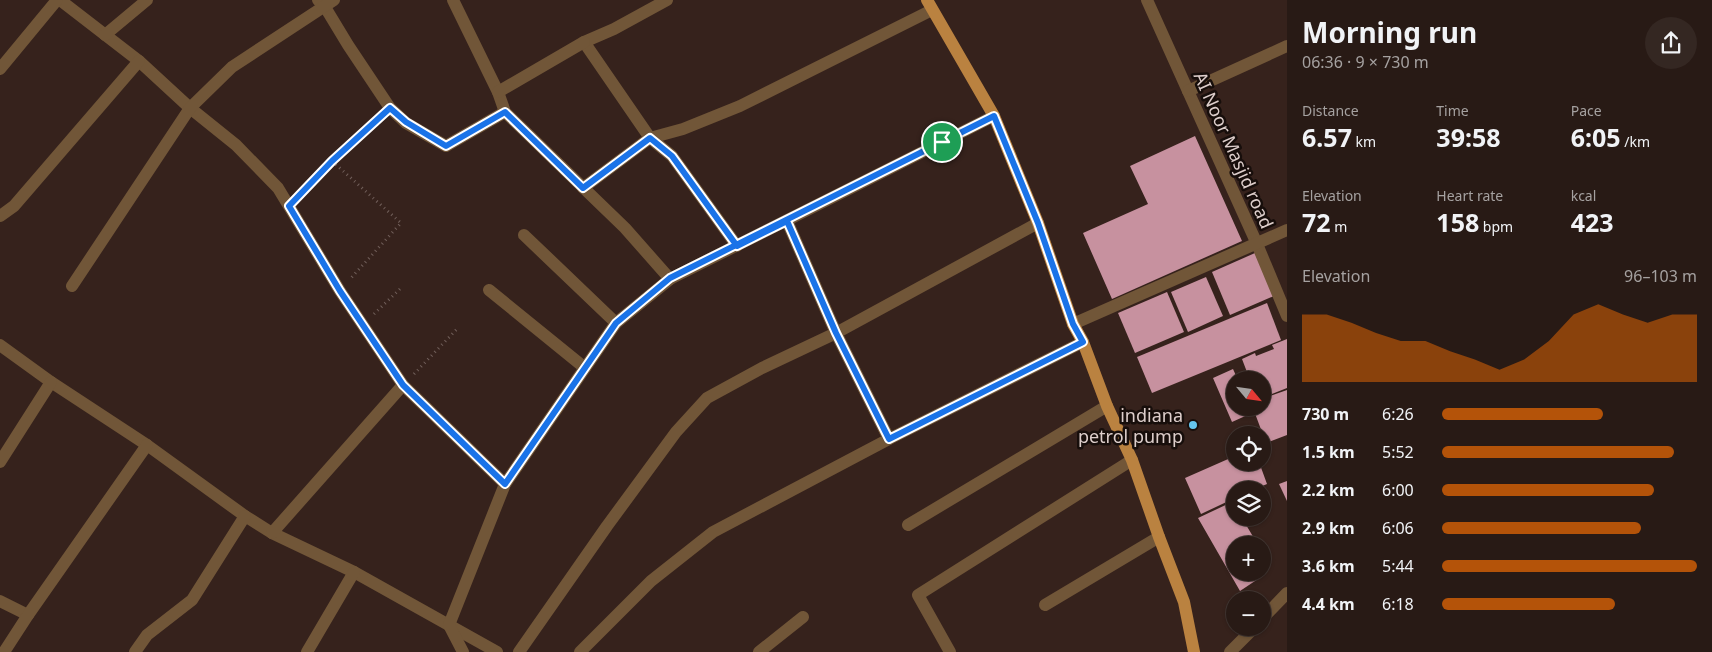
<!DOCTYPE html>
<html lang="en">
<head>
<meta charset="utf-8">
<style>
	:root { --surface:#281a15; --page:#342722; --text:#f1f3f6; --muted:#a5a1a0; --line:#443834; --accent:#b45309 }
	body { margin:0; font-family:"Noto Sans",sans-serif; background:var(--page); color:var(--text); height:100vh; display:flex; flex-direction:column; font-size:19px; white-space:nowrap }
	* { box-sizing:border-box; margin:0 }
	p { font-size:16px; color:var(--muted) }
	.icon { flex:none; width:28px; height:28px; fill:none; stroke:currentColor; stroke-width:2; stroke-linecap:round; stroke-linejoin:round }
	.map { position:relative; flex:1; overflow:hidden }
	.details { display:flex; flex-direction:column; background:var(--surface); width:425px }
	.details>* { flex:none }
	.needle { width:32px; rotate:119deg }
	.buttons { position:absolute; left:1226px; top:371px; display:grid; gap:10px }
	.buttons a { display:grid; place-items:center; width:45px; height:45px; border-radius:50%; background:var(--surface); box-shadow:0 1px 4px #0004,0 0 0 1px var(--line); font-size:25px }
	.pin { position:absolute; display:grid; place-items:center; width:42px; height:42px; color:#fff; margin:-21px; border:2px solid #fff; border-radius:50%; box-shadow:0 1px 5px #0007 }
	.round { display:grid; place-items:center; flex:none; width:52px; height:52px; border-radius:26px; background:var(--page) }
	.summary { display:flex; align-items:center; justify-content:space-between; height:85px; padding:0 15px }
	h1 { font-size:28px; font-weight:700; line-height:38px }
	.figures { display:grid; grid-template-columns:repeat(3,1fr); gap:8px; height:85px; padding:5px 15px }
	.figures div { display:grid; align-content:center }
	.figures b { font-size:25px; font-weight:700 }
	.figures small { font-size:14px; font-weight:400 }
	.figures p { font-size:14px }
	.chart { height:140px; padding:10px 15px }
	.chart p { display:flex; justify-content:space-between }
	.chart svg { width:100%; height:90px; margin-top:5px; fill:var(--accent); opacity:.7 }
	ul { padding:0 15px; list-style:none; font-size:16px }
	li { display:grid; grid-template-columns:80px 60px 1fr; align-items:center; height:38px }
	li i { height:12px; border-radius:6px; background:var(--accent) }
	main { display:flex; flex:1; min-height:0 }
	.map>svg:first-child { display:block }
</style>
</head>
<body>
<main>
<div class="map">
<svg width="1287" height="652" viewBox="0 0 1287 652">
	<rect width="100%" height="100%" fill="#36221c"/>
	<g fill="#c7919f">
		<polygon points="1195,136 1242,241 1112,299 1083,233 1148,204 1130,166"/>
		<polygon points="1255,253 1274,296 1230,315 1212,272"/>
		<polygon points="1206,277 1223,316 1188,332 1171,292"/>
		<polygon points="1167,292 1184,332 1135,353 1118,313"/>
		<polygon points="1267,303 1281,340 1152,393 1137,357"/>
		<polygon points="1287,339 1287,388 1262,398 1262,380 1250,380 1242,359 1255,353 1256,356 1274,349 1272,345"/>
		<polygon points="1233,369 1238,380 1235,380 1235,408 1249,408 1252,413 1232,422 1213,378"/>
		<polygon points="1287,390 1287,435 1266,443 1253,408 1262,408 1262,399"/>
		<polygon points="1235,456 1235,462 1259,462 1267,484 1253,490 1235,490 1235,498 1201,514 1185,478"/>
		<polygon points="1287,481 1287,501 1279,484"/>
		<polygon points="1232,502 1235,506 1235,518 1242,518 1258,545 1235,545 1235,572 1254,572 1258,579 1240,591 1198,518"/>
	</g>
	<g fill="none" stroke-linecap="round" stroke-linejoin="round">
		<g stroke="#715f5a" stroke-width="3" stroke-dasharray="1 4" stroke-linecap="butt">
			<polyline points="332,161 401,223 351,278"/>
			<polyline points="300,195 378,119"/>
			<polyline points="374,314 401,288"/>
			<polyline points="414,374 457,329"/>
		</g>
		<g stroke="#715638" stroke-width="12">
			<polyline points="60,0 139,61 190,108 236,145 278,188 340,291 403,385 505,484"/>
			<polyline points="318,0 325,7 348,45 390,108 406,123 446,146 505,112"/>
			<polyline points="453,0 498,92 505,112 625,228 670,279"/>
			<polyline points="667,0 614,29 584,42 650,138 672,156 737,246"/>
			<polyline points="1147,0 1257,244 1287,316"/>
			<polyline points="105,35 147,0"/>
			<polyline points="0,69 57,0"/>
			<polyline points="1188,91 1287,46"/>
			<polyline points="498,92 584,42"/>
			<polyline points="583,188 650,138 683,129 740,106 932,10"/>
			<polyline points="0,216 14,206 139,61"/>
			<polyline points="787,221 836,333 889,439"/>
			<polyline points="524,235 616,323"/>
			<polyline points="72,286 190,108 232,67 334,0"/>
			<polyline points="489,290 585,368"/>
			<polyline points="1073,324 1287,230"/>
			<polyline points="0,345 51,382 147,445 245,516 272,533 354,572 497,652"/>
			<polyline points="0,462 51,382"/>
			<polyline points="908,525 1107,406"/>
			<polyline points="272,533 403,385"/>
			<polyline points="0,601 28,615"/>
			<polyline points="1045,605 1159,537"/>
			<polyline points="1262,619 1287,593"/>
			<polyline points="4,652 28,615 147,445"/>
			<polyline points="135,652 147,635 192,600 245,516"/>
			<polyline points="307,652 354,572"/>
			<polyline points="463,652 449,625 505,484 616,323 670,279 994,116"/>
			<polyline points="519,652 607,526 676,432 707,398 762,368 836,333 1038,223"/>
			<polyline points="580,652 651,581 713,532 889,439 1083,342"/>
			<polyline points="759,652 803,617"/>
			<polyline points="950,652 918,595 1132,460"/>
			<polyline points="1230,652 1254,628"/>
		</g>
		<polyline stroke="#ba8240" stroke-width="12" points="927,0 994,116 1038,223 1073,324 1083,342 1107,406 1132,460 1159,537 1184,602 1194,652"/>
	</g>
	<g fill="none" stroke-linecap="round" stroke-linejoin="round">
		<g stroke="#fff" stroke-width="10">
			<polyline id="route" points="942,142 670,278 616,323 505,484 403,385 340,291 289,206 332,161 390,108 406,122 446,146 505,112 583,188 650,138 672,156 737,246 787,221 836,333 889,439 1083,342 1073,324 1038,223 994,116 942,142"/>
		</g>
		<use href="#route" stroke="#1a73e8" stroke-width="6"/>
	</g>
	<circle fill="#65c5ee" stroke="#170e0b" stroke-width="2" cx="1193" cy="425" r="5"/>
	<g text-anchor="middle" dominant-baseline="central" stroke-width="5" stroke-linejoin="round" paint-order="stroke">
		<g font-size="18" fill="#ddcecb" stroke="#170e0b">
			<text transform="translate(1234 150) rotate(66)">AI Noor Masjid road</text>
		</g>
		<g font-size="18" fill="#ddcecb" stroke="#170e0b" text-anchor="end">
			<text x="1183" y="415">indiana<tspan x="1183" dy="21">petrol pump</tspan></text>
		</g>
	</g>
</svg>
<div class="buttons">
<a><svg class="needle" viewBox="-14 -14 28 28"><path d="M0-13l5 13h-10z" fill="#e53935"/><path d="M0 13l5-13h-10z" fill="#a5a1a0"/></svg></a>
<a><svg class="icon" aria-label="locate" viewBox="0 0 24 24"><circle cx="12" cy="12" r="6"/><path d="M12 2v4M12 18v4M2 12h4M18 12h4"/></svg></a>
<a><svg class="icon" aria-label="layers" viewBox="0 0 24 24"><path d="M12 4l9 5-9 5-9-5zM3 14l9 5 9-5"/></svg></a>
<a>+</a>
<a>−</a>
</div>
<div class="pin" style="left:942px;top:142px;background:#1e9e55"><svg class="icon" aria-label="arrive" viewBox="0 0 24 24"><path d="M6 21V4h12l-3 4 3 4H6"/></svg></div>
</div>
<section class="details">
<div class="summary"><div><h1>Morning run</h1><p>06:36 · 9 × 730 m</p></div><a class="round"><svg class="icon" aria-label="share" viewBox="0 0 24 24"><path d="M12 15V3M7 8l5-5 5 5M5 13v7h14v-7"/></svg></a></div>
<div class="figures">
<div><p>Distance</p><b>6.57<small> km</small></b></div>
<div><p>Time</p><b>39:58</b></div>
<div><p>Pace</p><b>6:05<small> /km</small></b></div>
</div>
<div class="figures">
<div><p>Elevation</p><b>72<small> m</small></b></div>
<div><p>Heart rate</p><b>158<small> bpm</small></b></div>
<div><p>kcal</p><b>423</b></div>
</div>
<div class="chart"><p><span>Elevation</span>96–103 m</p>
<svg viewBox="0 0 160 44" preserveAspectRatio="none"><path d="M0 44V11L10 11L20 15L30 20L40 24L50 24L60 29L70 33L80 38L90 33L100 24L110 11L120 6L130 11L140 15L150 11L160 11V44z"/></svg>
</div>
<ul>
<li><b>730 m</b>6:26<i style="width:63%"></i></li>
<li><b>1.5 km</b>5:52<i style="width:91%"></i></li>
<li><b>2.2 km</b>6:00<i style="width:83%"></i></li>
<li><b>2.9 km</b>6:06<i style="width:78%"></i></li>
<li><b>3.6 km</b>5:44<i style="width:100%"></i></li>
<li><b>4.4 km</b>6:18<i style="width:68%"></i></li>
</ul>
</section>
</main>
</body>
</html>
